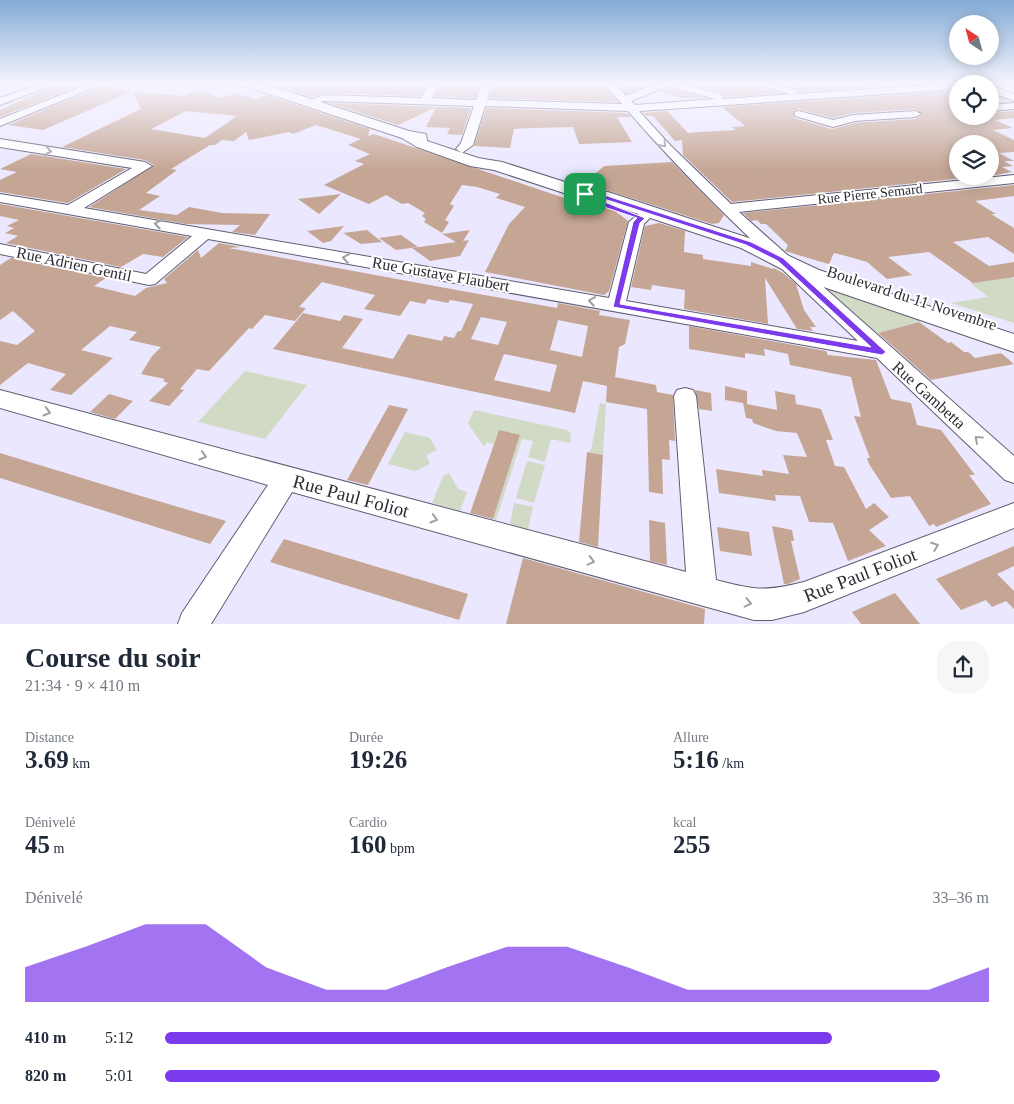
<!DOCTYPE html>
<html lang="fr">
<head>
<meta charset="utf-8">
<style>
	:root { --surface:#fff; --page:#f6f6f7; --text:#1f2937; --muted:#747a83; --accent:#7c3aed }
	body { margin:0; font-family:"Times New Roman",serif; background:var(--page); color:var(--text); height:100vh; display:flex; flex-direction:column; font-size:19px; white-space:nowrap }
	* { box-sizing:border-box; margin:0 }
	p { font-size:16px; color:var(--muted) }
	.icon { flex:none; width:28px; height:28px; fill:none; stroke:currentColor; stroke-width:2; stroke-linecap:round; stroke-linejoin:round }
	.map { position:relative; height:624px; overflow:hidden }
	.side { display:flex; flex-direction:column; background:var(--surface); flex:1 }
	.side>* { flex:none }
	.needle { width:32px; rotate:324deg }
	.buttons { position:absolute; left:949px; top:15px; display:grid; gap:10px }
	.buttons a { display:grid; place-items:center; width:50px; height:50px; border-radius:50%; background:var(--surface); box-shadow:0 2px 12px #0003; font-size:25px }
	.pin { position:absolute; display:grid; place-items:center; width:42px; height:42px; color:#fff; margin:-21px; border-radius:10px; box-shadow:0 2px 8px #0006 }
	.round { display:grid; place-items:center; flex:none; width:52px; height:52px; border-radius:20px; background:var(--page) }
	.summary { display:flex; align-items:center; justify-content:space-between; height:85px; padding:0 25px }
	h1 { font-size:28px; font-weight:700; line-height:38px }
	.metrics { display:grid; grid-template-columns:repeat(3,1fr); gap:8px; height:85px; padding:5px 25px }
	.metrics div { display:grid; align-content:center }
	.metrics b { font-size:25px; font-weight:700 }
	.metrics small { font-size:14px; font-weight:400 }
	.metrics p { font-size:14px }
	.chart { height:140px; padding:10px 25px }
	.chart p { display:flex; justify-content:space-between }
	.chart svg { width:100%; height:90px; margin-top:5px; fill:var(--accent); opacity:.7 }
	ul { padding:0 25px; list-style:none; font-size:16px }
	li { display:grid; grid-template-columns:80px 60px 1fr; align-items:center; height:38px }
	li i { height:12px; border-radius:6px; background:var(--accent) }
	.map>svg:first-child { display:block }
</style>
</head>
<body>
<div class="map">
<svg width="1014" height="624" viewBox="0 0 1014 624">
	<rect width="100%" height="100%" fill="#ebe7ff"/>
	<g fill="#d0dac5">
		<polygon points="1012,277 1014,279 1014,323 951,303 988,297 970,283"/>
		<polygon points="820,285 924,320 871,335"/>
		<polygon points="245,371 307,385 265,439 198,422"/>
		<polygon points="600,403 606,404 603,455 588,452 591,450"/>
		<polygon points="474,410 567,430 571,434 570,443 551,439 545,462 528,457 533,441 522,439 496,520 493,519 520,436 499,430 494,444 487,442 485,446 483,445 468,424"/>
		<polygon points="405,432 430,438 437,450 426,455 430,464 415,471 388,464"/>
		<polygon points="527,461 545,465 534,503 516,498"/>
		<polygon points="449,473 458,489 467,492 460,511 432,503 443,476"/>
		<polygon points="514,503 533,507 528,529 510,524"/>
	</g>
	<g fill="#c5a694" fill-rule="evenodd">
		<polygon points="60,83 83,84 0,117 0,110"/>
		<polygon points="293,83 427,83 420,96 324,93 312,97 282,88"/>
		<polygon points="441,83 476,83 480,84 475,98 435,96"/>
		<polygon points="506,83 602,83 618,102 489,98 494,84"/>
		<polygon points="617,83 640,83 644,87 626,94"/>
		<polygon points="688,83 751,83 780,93 725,97 724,93"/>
		<polygon points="777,83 931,83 799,92 797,88"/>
		<polygon points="102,86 131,92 43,130 8,125"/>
		<polygon points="668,88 704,98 683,98 660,91"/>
		<path d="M 197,90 L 221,98 L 236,93 L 255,99 L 266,95 L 370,129 L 368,136 L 374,134 L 579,203 L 582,200 L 610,207 L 628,221 L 609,291 L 604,295 L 485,272 L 509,224 L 525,207 L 496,198 L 500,194 L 477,187 L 462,185 L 450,204 L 454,206 L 445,220 L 449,222 L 442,233 L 424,222 L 426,219 L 422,216 L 425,213 L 408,203 L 402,204 L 386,195 L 369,204 L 324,185 L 364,164 L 355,161 L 370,154 L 348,145 L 361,139 L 316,125 L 293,134 L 289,132 L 249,140 L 246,132 L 234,141 L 222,140 L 215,145 L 210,145 L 171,169 L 177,170 L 146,193 L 160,196 L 139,210 L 177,215 L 189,207 L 222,213 L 270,214 L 255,235 L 232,232 L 240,225 L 186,224 L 89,207 L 154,165 L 145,160 L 62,147 L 141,109 L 133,92 L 184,96 ZM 186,111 L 237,116 L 205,138 L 151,129 Z"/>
		<path d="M 955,91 L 958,92 L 958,116 L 990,116 L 990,113 L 1014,111 L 1014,118 L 995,120 L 1013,128 L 993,130 L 1014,140 L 1014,152 L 999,153 L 1014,161 L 1004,161 L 1013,166 L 1002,167 L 1012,172 L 990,176 L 990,144 L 958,144 L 958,176 L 983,176 L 732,202 L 683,155 L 682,140 L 675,141 L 653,116 L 647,116 L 643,113 L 667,111 L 688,133 L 701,132 L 736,130 L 732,127 L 745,126 L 722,107 ZM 799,109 L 833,118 L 853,113 L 915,109 L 923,115 L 915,119 L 855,123 L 832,129 L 794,118 L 794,111 Z"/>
		<polygon points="329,103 471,108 462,135 447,134 450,128 426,127 436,107 398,125"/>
		<polygon points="486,108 627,113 631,117 617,117 632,142 579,144 573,127 533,128 514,129 510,148 474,146"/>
		<polygon points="31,154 126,169 68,203 0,192 0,180 17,172 0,169"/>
		<polygon points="672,162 724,215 719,223 712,224 597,187 599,185 587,181 604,166"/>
		<polygon points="1014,185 1014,196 975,201 996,214 991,214 1014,228 1014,254 988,237 953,242 989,266 1014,262 1014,277 973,283 929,252 888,257 912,275 887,279 867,262 846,256 834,253 829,264 818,261 785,251 788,245 766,224 761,224 757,220 751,221 743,213"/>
		<polygon points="341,194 319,214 298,199"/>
		<polygon points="0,204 188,237 163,257 143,254 121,267 6,243 18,236 5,233 14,228 7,226 19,220 0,216"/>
		<polygon points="659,223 685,231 684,252 703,255 703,259 751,266 751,262 773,269 774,268 783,273 796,284 804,310 816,327 810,327 813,331 797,329 765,278 768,324 684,309 685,290 652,285 651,290 631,287 645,226"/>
		<polygon points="344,226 331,241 323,243 307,231"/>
		<polygon points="367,230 382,242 361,244 343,233"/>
		<polygon points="470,230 463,241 469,240 460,256 430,261 412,248 456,242 442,234"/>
		<polygon points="401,235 418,247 396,250 379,238"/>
		<path d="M 219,243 L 241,247 L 229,248 L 462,291 L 557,308 L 558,303 L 600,311 L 599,315 L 630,320 L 625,344 L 619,347 L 615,377 L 656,385 L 657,392 L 673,395 L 675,441 L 669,440 L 670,460 L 662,459 L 663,494 L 649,492 L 647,409 L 606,402 L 607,386 L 583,381 L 575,413 L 273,349 L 303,313 L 340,321 L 344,315 L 363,319 L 342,348 L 393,359 L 408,334 L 442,341 L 444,336 L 454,338 L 458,331 L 461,331 L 473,304 L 450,300 L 448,303 L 428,299 L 425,304 L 410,301 L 400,316 L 364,309 L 375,295 L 322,282 L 299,307 L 306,308 L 295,321 L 265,315 L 252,329 L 249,328 L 209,371 L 197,369 L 180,389 L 184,390 L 169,406 L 149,401 L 168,383 L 163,381 L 165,379 L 141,374 L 152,356 L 161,347 L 129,340 L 137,332 L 110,326 L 81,350 L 113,358 L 71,395 L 50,390 L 66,374 L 28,363 L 0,385 L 0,341 L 17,345 L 35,331 L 13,311 L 0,320 L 0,265 L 11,258 L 106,278 L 94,286 L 135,296 L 146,288 L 167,283 L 164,279 L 198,250 L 201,258 ZM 481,317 L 507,322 L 498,345 L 471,339 ZM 558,320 L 588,326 L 582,357 L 550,350 ZM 504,354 L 557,365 L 550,392 L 494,380 Z"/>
		<polygon points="919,322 948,343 951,342 964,352 968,352 975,358 1001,353 1014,364 931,380 878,333"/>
		<polygon points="689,326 826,351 828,355 876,360 891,399 911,403 917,425 941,430 975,475 969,475 991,504 936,527 934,524 929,526 910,496 891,498 869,464 867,458 870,458 854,416 861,417 851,377 790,365 788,354 764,349 765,356 745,353 745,358 689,349"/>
		<polygon points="725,386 747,391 747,404 777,410 775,391 795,395 796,404 821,409 833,440 826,440 835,466 844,467 866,509 874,503 889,517 869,530 886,546 848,561 833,523 809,522 800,496 775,495 776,501 719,493 716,469 763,476 762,470 789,474 783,455 807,457 797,433 776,431 753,423 752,419 746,418 743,403 725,400"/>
		<polygon points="695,390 711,393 712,411 699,409"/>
		<polygon points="109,394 133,401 115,419 90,412"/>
		<polygon points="389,405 408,409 368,485 347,480"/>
		<polygon points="499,430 520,435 493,519 470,513"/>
		<polygon points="587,452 603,455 598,547 579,542"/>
		<polygon points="0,453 141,496 226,521 210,544 0,478"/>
		<polygon points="649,520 665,523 667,565 650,561"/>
		<polygon points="772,526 792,530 794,541 791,541 800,579 788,584 784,584"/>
		<polygon points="717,527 749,532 752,556 720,551"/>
		<polygon points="284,539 468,594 459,620 270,562"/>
		<polygon points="1014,546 1014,566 997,574 1014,591 1014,609 1006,601 992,607 986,600 961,610 936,579"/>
		<polygon points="523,558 705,609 704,624 506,624"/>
		<polygon points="895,593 920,624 861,624 852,612"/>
	</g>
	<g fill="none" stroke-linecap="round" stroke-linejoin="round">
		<g stroke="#615d71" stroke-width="2">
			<g id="minor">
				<polygon points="44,83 58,83 0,105 0,98"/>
				<polygon points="91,83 105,83 0,126 0,119"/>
				<path d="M 429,83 L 439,83 L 432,98 L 476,100 L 482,83 L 492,83 L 487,100 L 622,104 L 604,83 L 614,83 L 626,96 L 657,83 L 681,83 L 723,95 L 723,99 L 790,94 L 753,83 L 770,83 L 797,90 L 797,94 L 958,83 L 961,84 L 958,84 L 958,89 L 639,111 L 671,146 L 731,204 L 1014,175 L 1014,183 L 739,212 L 1014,456 L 1014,483 L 1005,480 L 877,358 L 208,239 L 155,284 L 149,285 L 0,254 L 0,244 L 146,274 L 192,236 L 0,202 L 0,194 L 68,205 L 132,168 L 0,147 L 0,139 L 145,162 L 152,166 L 84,208 L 609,298 L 629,222 L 637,215 L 642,213 L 650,218 L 644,224 L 626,301 L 858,341 C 779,266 699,193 628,111 L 485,106 L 473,145 L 462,153 L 456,149 L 461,143 L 474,106 L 324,101 L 309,105 L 304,102 L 324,95 L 421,98 ZM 668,86 L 715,99 L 716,99 L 635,105 L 631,101 Z"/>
				<polygon points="990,85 1014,94 1014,101 990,92"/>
				<polygon points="1014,103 1014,109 990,111 990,105"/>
				<polygon points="799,111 833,120 853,115 915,111 921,114 915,117 855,121 833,127 795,116 795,112"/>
				<path d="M 685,388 L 693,390 L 696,396 L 716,580 C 756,590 763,592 804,582 L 1014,503 L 1014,528 L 804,612 L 772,620 L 754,620 L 292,492 L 211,624 L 178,624 L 182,613 L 268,485 L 0,408 L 0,390 L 686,572 L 674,396 L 677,390 Z"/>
			</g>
		</g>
		<g stroke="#615d71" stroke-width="2">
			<polygon id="major" points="243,83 262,83 409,131 426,134 427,141 478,158 502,162 587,189 608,192 755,240 819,270 1014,334 1014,352 803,280 741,248 599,201 579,198 494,170 470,166 417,147 402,138 245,86"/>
		</g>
		<use href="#minor" fill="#fff" fill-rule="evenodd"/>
		<use href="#major" fill="#fff" fill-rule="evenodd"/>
	</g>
	<defs><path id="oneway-chevron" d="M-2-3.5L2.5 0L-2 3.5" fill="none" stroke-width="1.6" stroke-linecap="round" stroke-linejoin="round" transform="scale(1.25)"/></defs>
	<g stroke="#a0a0a4">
		<use href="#oneway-chevron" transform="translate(663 144) rotate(48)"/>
		<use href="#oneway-chevron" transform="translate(48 151) rotate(9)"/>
		<use href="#oneway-chevron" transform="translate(158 224) rotate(-170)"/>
		<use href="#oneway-chevron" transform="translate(346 258) rotate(-170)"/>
		<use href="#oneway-chevron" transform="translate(592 301) rotate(-170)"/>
		<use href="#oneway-chevron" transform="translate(47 412) rotate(16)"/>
		<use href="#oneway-chevron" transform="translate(978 439) rotate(-138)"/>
		<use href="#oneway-chevron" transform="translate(203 456) rotate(16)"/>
		<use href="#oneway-chevron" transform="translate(434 519) rotate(16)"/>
		<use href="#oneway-chevron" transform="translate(935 546) rotate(-21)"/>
		<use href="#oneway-chevron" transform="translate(591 561) rotate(15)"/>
		<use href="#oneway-chevron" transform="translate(748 603) rotate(13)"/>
	</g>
	<linearGradient id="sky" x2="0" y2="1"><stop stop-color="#83abd5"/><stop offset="0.49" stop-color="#f6f4ff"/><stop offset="1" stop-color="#f6f4ff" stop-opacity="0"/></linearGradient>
	<rect width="1014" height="170" fill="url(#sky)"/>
	<path fill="#7c3aed" stroke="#fff" fill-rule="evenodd" d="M 585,192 L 604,195 L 751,242 L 783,258 L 886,352 L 882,355 L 613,307 L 633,222 L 637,218 L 592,203 L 583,195 ZM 592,197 L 601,198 L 746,245 L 778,261 L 871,347 L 620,304 L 640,223 L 645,218 Z"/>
	<g text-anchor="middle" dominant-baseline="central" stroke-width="4" stroke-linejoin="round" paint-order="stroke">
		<g font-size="14" fill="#2d2b34" stroke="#fff">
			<text transform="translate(870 194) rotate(-6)">Rue Pierre Semard</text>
		</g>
		<g font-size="16" fill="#2d2b34" stroke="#fff">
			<text transform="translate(74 264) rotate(12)">Rue Adrien Gentil</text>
			<text transform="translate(441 274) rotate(10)">Rue Gustave Flaubert</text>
			<text transform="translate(912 298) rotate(18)">Boulevard du 11 Novembre</text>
			<text transform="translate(929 395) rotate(42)">Rue Gambetta</text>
		</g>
		<g font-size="19" fill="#2d2b34" stroke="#fff">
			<text transform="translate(351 496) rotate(15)">Rue Paul Foliot</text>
			<text transform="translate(860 575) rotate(-21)">Rue Paul Foliot</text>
		</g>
	</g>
</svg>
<div class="buttons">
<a><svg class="needle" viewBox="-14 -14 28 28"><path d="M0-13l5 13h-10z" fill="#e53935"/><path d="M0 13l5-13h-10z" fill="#747a83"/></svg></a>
<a><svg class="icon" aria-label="locate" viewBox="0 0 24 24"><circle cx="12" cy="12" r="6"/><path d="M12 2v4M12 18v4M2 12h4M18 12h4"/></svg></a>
<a><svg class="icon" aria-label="layers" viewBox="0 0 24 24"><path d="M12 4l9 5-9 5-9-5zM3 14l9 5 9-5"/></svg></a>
</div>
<div class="pin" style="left:585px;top:194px;background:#1e9e55"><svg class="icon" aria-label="arrive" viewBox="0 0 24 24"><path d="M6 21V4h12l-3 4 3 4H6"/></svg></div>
</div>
<section class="side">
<div class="summary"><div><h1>Course du soir</h1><p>21:34 · 9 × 410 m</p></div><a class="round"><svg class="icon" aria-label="share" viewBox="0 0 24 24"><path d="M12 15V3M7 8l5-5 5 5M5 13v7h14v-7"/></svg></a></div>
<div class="metrics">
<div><p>Distance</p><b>3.69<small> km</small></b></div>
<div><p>Durée</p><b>19:26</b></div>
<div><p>Allure</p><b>5:16<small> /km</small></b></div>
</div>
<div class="metrics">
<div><p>Dénivelé</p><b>45<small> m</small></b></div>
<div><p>Cardio</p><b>160<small> bpm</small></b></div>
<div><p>kcal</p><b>255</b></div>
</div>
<div class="chart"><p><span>Dénivelé</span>33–36 m</p>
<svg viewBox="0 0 160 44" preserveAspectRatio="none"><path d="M0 44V27L10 17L20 6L30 6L40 27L50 38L60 38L70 27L80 17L90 17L100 27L110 38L120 38L130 38L140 38L150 38L160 27V44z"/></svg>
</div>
<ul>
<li><b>410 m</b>5:12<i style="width:81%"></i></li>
<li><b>820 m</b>5:01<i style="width:94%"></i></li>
</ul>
</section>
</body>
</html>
